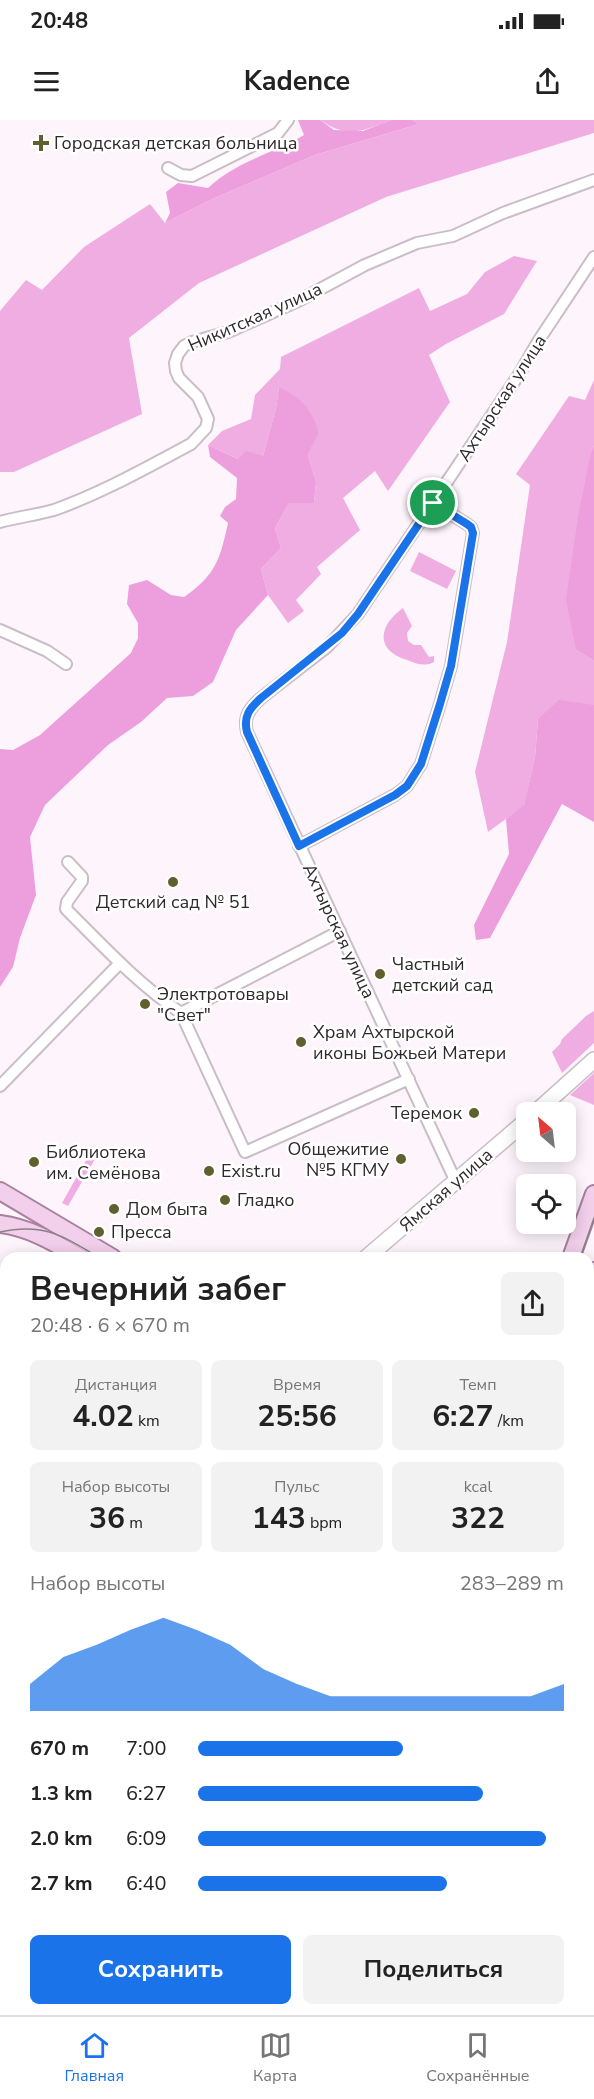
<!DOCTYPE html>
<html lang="ru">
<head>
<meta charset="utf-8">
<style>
	:root { --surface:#fff; --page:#f2f2f2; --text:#222; --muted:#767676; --line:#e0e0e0; --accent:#1a73e8 }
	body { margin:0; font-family:"Nunito Sans",sans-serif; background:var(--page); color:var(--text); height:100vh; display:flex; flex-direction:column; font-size:22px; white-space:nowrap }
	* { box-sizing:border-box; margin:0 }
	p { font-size:20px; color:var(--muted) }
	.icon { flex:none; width:33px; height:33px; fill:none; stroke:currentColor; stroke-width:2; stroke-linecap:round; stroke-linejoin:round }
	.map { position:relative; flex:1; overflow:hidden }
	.panel { position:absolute; left:0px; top:1132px; width:594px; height:764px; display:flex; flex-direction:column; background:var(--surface); border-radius:18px 18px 0 0; box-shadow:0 3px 15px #0003 }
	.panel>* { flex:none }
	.needle { width:39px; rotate:332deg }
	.controls { position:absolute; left:516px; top:982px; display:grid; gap:12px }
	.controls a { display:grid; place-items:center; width:60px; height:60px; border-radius:9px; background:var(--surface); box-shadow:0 3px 15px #0003; font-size:30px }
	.pin { position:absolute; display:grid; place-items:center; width:51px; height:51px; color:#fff; margin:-26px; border:3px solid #fff; border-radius:50%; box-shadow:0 2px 6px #0007 }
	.round { display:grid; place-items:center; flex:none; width:63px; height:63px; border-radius:9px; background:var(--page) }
	.headline { display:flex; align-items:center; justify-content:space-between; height:102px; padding:0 30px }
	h1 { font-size:33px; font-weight:700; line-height:45px }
	.metrics { display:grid; grid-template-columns:repeat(3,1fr); gap:9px; height:102px; padding:6px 30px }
	.metrics div { display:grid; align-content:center; border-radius:9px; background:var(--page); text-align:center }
	.metrics b { font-size:30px; font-weight:700 }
	.metrics small { font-size:16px; font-weight:400 }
	.metrics p { font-size:16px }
	.chart { height:168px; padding:12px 30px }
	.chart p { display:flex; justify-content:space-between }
	.chart svg { width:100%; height:108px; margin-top:6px; fill:var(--accent); opacity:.7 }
	.button { display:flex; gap:12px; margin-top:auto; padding:12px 30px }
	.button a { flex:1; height:69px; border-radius:9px; background:var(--accent); color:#fff; font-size:24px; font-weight:700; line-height:69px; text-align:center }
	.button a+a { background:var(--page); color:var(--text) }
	ul { padding:0 30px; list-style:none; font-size:20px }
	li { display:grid; grid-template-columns:96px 72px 1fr; align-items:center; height:45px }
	li i { height:15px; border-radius:8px; background:var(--accent) }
	.status { display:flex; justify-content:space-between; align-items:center; height:42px; padding:0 30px; background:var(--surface); direction:ltr }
	.status svg { height:16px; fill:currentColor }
	header { display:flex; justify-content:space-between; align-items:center; height:78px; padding:0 30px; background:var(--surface); font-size:27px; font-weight:700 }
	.tab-bar { display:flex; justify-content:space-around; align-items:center; height:84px; border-top:2px solid var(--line); background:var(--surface); font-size:16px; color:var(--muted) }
	.tab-bar a { display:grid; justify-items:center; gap:3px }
	.tab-bar .current { color:var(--accent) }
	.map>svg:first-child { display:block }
</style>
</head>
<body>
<div class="status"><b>20:48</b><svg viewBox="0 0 49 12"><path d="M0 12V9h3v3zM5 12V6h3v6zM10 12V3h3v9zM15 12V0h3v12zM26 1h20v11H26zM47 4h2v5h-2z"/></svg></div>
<header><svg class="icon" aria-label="menu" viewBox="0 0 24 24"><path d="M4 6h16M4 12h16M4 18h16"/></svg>Kadence<svg class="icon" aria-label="share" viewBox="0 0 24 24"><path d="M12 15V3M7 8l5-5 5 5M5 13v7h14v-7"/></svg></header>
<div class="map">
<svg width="594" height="1895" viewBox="0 0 594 1895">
	<rect width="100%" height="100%" fill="#fef5fc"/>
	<g fill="#efade1">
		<path d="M 320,0 L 391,0 C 363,11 347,19 320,0 Z"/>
		<polygon points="413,0 594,0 594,13 386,77 199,163 129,218 142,294 14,352 0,352 0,191 26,160 42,170 84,127 150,84 165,103 208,81 315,35 419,4"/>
		<polygon points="514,136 537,141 504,194 446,224 429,235 450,282 388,371 375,351 343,378 360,410 317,447 321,454 296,480 304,491 288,503 268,475 261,449 281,428 275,408 289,383 314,383 316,362 308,335 319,311 279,267 276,288 263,336 238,339 208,325 222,311 251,299 255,275 280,249 281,237 419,168 430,191 467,174 485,152"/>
		<polygon points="594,260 594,326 591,332 576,530 594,541 594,585 538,599 535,637 524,686 488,712 475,652 507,522 530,365 516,354 569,276 585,280"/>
		<polygon points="419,432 456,451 447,469 410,451"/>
		<path d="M 403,488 L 412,506 L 407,513 L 408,521 L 414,525 L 421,525 L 429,537 L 434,536 L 434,542 C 424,547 417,544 407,540 C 375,530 378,506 403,488 Z"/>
		<polygon points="594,891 594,923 562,953 552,932 560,924 562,919 586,896"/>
		<polygon points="594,953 594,985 570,975"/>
		<polygon points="89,1035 95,1039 68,1086 62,1083"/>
		<polygon points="588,1259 594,1262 594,1358 588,1361"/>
	</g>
	<g fill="#ed9fdd">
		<path d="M 298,0 L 320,0 L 334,10 L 363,11 L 391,0 L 413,0 L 419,4 L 315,35 L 208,81 L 165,103 L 170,93 L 166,72 L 178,63 L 208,68 C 235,42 272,34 304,15 Z"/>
		<path d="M 279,267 C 302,279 310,287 319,312 L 308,335 L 316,362 L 314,383 L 289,383 L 275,408 L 281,428 L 261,449 L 268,475 L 236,510 L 213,562 L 193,576 L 167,578 L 141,602 L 108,625 L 45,685 L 30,717 L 36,775 L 20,818 L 13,847 L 0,867 L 0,629 L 13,630 L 40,615 L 131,533 L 138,518 L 138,503 L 127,484 L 129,465 L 147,460 L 171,475 L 184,477 C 216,455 220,439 228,403 L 220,396 L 225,387 L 236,379 L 237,358 L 210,337 L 208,325 L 238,339 L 246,331 L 263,336 L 276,288 Z"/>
		<polygon points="594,326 594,541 576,530 566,480 578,397 591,332"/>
		<polygon points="559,580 594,585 594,702 562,684 490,818 476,820 474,805 509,734 506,699 524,685 535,637 538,599"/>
		<polygon points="192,1890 257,1890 256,1895 194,1895"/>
	</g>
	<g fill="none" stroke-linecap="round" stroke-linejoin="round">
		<g stroke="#cbbdc7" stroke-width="14">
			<g id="street">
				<polyline points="168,48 181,55 192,56 278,13 288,0"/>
				<path d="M 0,402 C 18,397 36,395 54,390 C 102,373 146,348 191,324 L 206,308 L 208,299 L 198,277 L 179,258 L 176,251 L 175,243 L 178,234 L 184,226 L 192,222 L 228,212 L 298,181 L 365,145 L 417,123 L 453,116 L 503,93 L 594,60"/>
				<polyline points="0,510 47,531 66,544"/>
				<polyline points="299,726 395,675 407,666 421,644 440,584 451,546 473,413 471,407 467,404 433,383"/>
				<path d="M 68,742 L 82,757 L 82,761 L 67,782 L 66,789 C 102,825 138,864 181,893 L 340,811"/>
				<polyline points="181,893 245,1032 409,959"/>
				<polyline points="0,966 120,843"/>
				<path d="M 456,1062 L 247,612 C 243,596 250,588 261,578 L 327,527 L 358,494 L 518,256 L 539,220 L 594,137"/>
				<polyline points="588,1373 594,1370"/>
			</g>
		</g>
		<g stroke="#cbbdc7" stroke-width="18">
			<g id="secondary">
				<polyline points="535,993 594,940"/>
				<polyline points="366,1138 526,1001"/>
				<polyline points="588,1680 594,1678"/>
				<polyline points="0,1867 6,1878"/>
				<polyline points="12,1890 15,1895"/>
				<polyline points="110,1895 121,1890"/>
			</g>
		</g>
		<g stroke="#a880a0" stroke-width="20">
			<g id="primary">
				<polyline points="0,1071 113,1138"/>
				<path d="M 0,1104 C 31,1108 55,1123 81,1138"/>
				<polyline points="571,1138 594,1074"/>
				<polyline points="588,1168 594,1151"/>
				<polyline points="0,1285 6,1297"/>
				<polyline points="588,1552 594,1566"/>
				<polyline points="317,1890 320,1895"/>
			</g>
		</g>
		<use href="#street" stroke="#fff" stroke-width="10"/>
		<use href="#secondary" stroke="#fff" stroke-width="15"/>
		<use href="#primary" stroke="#f2cfeb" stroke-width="16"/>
		<g stroke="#888287" stroke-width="1.5">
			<path d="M 0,1112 C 45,1102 64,1117 100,1138"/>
			<polyline points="580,1138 594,1098"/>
		</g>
	</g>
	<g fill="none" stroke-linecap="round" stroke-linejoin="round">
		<g stroke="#fff" stroke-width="12">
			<path id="route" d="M 433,383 L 467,404 L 471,407 L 473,413 L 451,546 L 440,584 L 421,644 L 407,666 L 395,675 L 299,726 L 247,612 C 243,596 250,588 261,578 L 342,513 L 358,494 Z"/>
		</g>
		<use href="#route" stroke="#1a73e8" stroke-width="8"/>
	</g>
	<g fill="#5f602e" stroke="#fff" stroke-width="2">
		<path d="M38 14h6v6h6v6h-6v6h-6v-6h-6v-6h6z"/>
		<circle cx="173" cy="762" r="6"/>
		<circle cx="380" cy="854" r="6"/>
		<circle cx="145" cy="884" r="6"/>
		<circle cx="301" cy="922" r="6"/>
		<circle cx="474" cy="993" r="6"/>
		<circle cx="401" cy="1039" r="6"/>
		<circle cx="34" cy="1042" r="6"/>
		<circle cx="209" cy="1051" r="6"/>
		<circle cx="225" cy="1080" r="6"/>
		<circle cx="114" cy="1089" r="6"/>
		<circle cx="99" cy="1112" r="6"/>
	</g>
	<g text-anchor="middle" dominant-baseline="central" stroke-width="5" stroke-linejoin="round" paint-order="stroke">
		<g font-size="18" fill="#2e292d" stroke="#fff" text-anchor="start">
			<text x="54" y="23">Городская детская больница</text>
			<text x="173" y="782" text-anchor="middle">Детский сад № 51</text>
			<text x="392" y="844">Частный<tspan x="392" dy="21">детский сад</tspan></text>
			<text x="157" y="874">Электротовары<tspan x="157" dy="21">"Свет"</tspan></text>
			<text x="313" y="912">Храм Ахтырской<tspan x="313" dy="21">иконы Божьей Матери</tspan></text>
			<text x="462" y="993" text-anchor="end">Теремок</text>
			<text x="389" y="1029" text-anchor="end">Общежитие<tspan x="389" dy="21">№5 КГМУ</tspan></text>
			<text x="46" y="1032">Библиотека<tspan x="46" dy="21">им. Семёнова</tspan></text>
			<text x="221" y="1051">Exist.ru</text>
			<text x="237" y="1080">Гладко</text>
			<text x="126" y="1089">Дом быта</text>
			<text x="111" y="1112">Пресса</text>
		</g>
		<g font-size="18" fill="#2e292d" stroke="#fff">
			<text transform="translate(255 197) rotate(-24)">Никитская улица</text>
			<text transform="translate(502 278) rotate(-57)">Ахтырская улица</text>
			<text transform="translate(339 811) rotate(65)">Ахтырская улица</text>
			<text transform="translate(446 1070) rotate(-41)">Ямская улица</text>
		</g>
	</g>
</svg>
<div class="controls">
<a><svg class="needle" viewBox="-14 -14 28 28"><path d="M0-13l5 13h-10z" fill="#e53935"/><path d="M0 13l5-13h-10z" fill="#767676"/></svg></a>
<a><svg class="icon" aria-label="locate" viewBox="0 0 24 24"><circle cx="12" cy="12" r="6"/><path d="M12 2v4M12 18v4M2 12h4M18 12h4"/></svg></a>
</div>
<div class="pin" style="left:433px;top:383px;background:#1e9e55"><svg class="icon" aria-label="arrive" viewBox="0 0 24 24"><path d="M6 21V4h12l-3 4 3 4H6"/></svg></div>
<section class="panel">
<div class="headline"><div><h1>Вечерний забег</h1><p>20:48 · 6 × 670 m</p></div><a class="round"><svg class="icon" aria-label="share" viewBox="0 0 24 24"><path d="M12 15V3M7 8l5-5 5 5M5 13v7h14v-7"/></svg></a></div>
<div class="metrics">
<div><p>Дистанция</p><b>4.02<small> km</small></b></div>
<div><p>Время</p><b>25:56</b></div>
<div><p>Темп</p><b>6:27<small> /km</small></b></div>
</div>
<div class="metrics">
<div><p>Набор высоты</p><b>36<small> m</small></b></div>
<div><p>Пульс</p><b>143<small> bpm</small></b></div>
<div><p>kcal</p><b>322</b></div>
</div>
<div class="chart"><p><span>Набор высоты</span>283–289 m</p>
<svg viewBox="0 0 160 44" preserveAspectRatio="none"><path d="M0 44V33L10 22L20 17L30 11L40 6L50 11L60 17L70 27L80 33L90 38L100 38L110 38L120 38L130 38L140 38L150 38L160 33V44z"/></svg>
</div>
<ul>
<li><b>670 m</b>7:00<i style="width:56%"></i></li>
<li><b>1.3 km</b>6:27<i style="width:78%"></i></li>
<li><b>2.0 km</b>6:09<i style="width:95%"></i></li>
<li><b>2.7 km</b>6:40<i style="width:68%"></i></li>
</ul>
<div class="button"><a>Сохранить</a><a>Поделиться</a></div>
</section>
</div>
<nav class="tab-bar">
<a class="current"><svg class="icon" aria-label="home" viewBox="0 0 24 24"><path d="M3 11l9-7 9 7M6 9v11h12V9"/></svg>Главная</a>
<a><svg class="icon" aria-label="map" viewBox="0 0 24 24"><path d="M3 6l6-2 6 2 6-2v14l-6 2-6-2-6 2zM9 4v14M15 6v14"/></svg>Карта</a>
<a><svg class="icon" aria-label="saved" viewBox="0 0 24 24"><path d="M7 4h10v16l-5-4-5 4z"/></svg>Сохранённые</a>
</nav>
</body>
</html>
